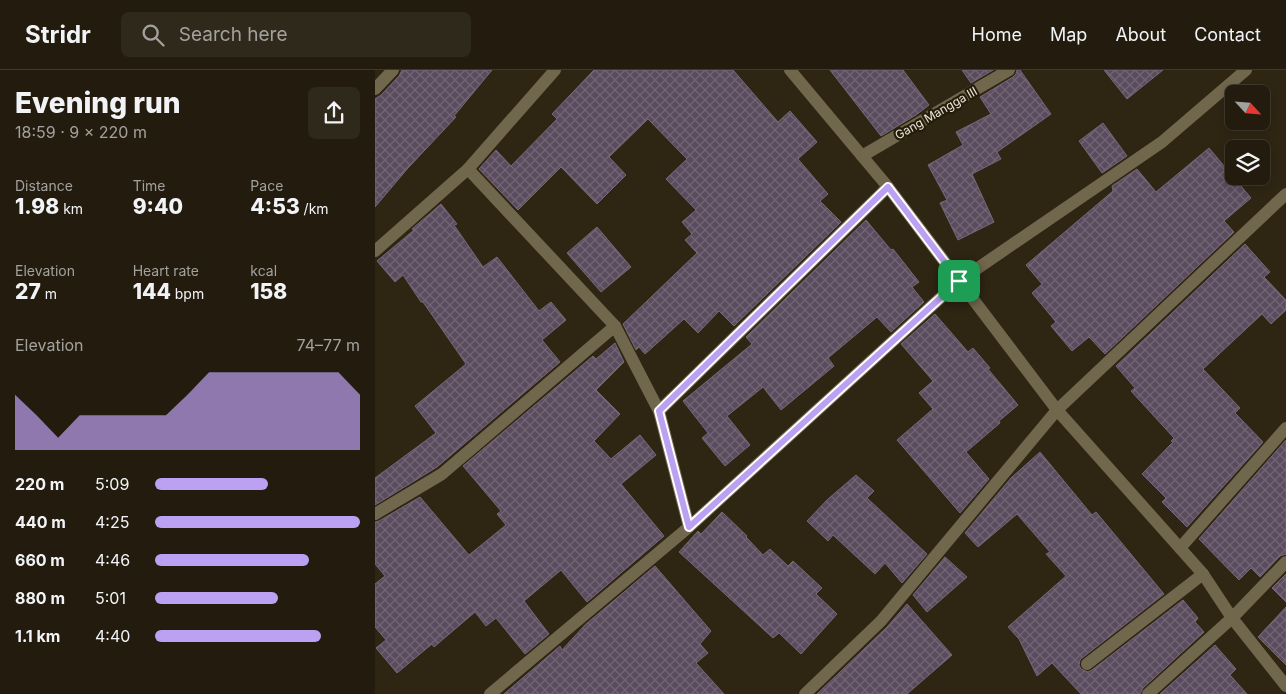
<!DOCTYPE html>
<html lang="en">
<head>
<meta charset="utf-8">
<style>
	:root { --surface:#231c0e; --page:#2f291c; --text:#f1f3f6; --muted:#a3a19e; --line:#403a2e; --accent:#bca0f2 }
	body { margin:0; font-family:Inter,sans-serif; background:var(--page); color:var(--text); height:100vh; display:flex; flex-direction:column; font-size:19px; white-space:nowrap }
	* { box-sizing:border-box; margin:0 }
	p { font-size:16px; color:var(--muted) }
	.icon { flex:none; width:28px; height:28px; fill:none; stroke:currentColor; stroke-width:2; stroke-linecap:round; stroke-linejoin:round }
	.map { position:relative; flex:1; overflow:hidden }
	.panel { display:flex; flex-direction:column; background:var(--surface); width:375px }
	.panel>* { flex:none }
	.needle { width:32px; rotate:116deg }
	.controls { position:absolute; left:850px; top:15px; display:grid; gap:10px }
	.controls a { display:grid; place-items:center; width:45px; height:45px; border-radius:8px; background:var(--surface); box-shadow:0 2px 8px #0003,0 0 0 1px var(--line); font-size:25px }
	.pin { position:absolute; display:grid; place-items:center; width:42px; height:42px; color:#fff; margin:-21px; border-radius:10px; box-shadow:0 2px 8px #0006 }
	.round { display:grid; place-items:center; flex:none; width:52px; height:52px; border-radius:8px; background:var(--page) }
	.overview { display:flex; align-items:center; justify-content:space-between; height:85px; padding:0 15px }
	h1 { font-size:28px; font-weight:800; line-height:38px }
	.figures { display:grid; grid-template-columns:repeat(3,1fr); gap:8px; height:85px; padding:5px 15px }
	.figures div { display:grid; align-content:center }
	.figures b { font-size:21px; font-weight:800 }
	.figures small { font-size:14px; font-weight:400 }
	.figures p { font-size:14px }
	.chart { height:140px; padding:10px 15px }
	.chart p { display:flex; justify-content:space-between }
	.chart svg { width:100%; height:90px; margin-top:5px; fill:var(--accent); opacity:.7 }
	ul { padding:0 15px; list-style:none; font-size:16px }
	li { display:grid; grid-template-columns:80px 60px 1fr; align-items:center; height:38px }
	li i { height:12px; border-radius:6px; background:var(--accent) }
	header { display:flex; align-items:center; gap:30px; box-sizing:border-box; height:70px; padding:0 25px; background:var(--surface); border-bottom:1px solid var(--line) }
	header strong { font-size:24px }
	nav { display:flex; gap:28px; margin-inline-start:auto; font-size:18px }
	.search { width:350px; height:45px; background:var(--page); display:flex; align-items:center; gap:12px; box-sizing:border-box; padding:0 18px; border-radius:8px; color:var(--muted); font-size:19px }
	main { display:flex; flex:1; min-height:0 }
	.map>svg:first-child { display:block }
</style>
</head>
<body>
<header>
<strong>Stridr</strong>
<div class="search"><svg class="icon" aria-label="search" viewBox="0 0 24 24"><circle cx="10" cy="10" r="6"/><path d="M15 15l6 6"/></svg>Search here</div>
<nav><a>Home</a><a>Map</a><a>About</a><a>Contact</a></nav>
</header>
<main>
<section class="panel">
<div class="overview"><div><h1>Evening run</h1><p>18:59 · 9 × 220 m</p></div><a class="round"><svg class="icon" aria-label="share" viewBox="0 0 24 24"><path d="M12 15V3M7 8l5-5 5 5M5 13v7h14v-7"/></svg></a></div>
<div class="figures">
<div><p>Distance</p><b>1.98<small> km</small></b></div>
<div><p>Time</p><b>9:40</b></div>
<div><p>Pace</p><b>4:53<small> /km</small></b></div>
</div>
<div class="figures">
<div><p>Elevation</p><b>27<small> m</small></b></div>
<div><p>Heart rate</p><b>144<small> bpm</small></b></div>
<div><p>kcal</p><b>158</b></div>
</div>
<div class="chart"><p><span>Elevation</span>74–77 m</p>
<svg viewBox="0 0 160 44" preserveAspectRatio="none"><path d="M0 44V17L10 27L20 38L30 27L40 27L50 27L60 27L70 27L80 17L90 6L100 6L110 6L120 6L130 6L140 6L150 6L160 17V44z"/></svg>
</div>
<ul>
<li><b>220 m</b>5:09<i style="width:55%"></i></li>
<li><b>440 m</b>4:25<i style="width:100%"></i></li>
<li><b>660 m</b>4:46<i style="width:75%"></i></li>
<li><b>880 m</b>5:01<i style="width:60%"></i></li>
<li><b>1.1 km</b>4:40<i style="width:81%"></i></li>
</ul>
</section>
<div class="map">
<svg width="911" height="624" viewBox="0 0 911 624">
	<defs>
		<pattern id="building-cross-hatch" width="8" height="8" patternUnits="userSpaceOnUse" patternTransform="scale(1.25)"><rect width="8" height="8" fill="#5a4c5e"/><path d="M0 0l8 8M0 8l8-8" fill="none" stroke="#726674"/></pattern>
	</defs>
	<rect width="100%" height="100%" fill="#2f2513"/>
	<g fill="url(#building-cross-hatch)" stroke="#756779">
		<polygon points="27,0 117,0 79,46 81,47 33,98 0,137 0,29 6,25 24,6"/>
		<polygon points="219,0 358,0 403,52 415,41 442,72 423,89 453,124 445,131 466,152 359,256 344,241 323,263 309,249 270,284 264,277 261,280 248,254 322,183 310,170 317,164 307,152 321,140 291,109 312,89 273,49 234,87 251,105 222,134 186,97 143,140 104,99 121,80 136,96 182,49 177,44"/>
		<polygon points="455,0 528,0 554,35 541,45 506,66"/>
		<polygon points="587,0 618,0 596,13"/>
		<polygon points="642,0 645,0 676,44 622,82 626,89 597,104 619,152 583,170 565,133 572,130 553,95 588,75 581,62 616,44 605,27 638,7 641,4"/>
		<polygon points="729,0 788,0 752,29"/>
		<polygon points="728,53 752,86 727,103 704,71"/>
		<polygon points="834,78 876,128 849,151 859,162 730,284 714,267 697,281 676,256 681,252 657,223 667,214 651,195 738,121 737,116 762,99 781,122"/>
		<polygon points="66,134 82,154 79,155 108,197 122,187 164,241 176,232 191,250 167,270 185,292 62,397 0,435 0,408 61,363 40,336 91,294 48,232 46,232 28,205 20,212 2,191 39,160 37,159"/>
		<polygon points="491,150 516,180 518,179 544,212 537,217 549,232 516,262 502,247 453,288 459,296 406,340 388,317 352,346 375,375 350,396 327,368 333,363 308,331 377,274 371,267"/>
		<polygon points="222,157 256,197 226,222 192,183"/>
		<polygon points="870,174 895,202 889,207 911,230 911,240 896,254 887,244 828,299 865,338 860,343 888,372 812,457 787,432 791,428 767,404 798,372 796,371 799,368 756,321 760,318 741,296"/>
		<polygon points="560,244 593,282 598,278 615,298 613,299 643,335 624,351 625,353 591,382 614,409 585,443 522,370 558,339 544,323 558,311 526,274"/>
		<polygon points="240,273 249,292 221,320 245,344 219,371 236,389 265,365 281,385 246,414 289,466 212,532 186,500 149,531 174,564 150,584 121,548 111,556 100,542 59,577 57,574 22,603 1,578 11,570 0,557 0,514 10,506 0,494 0,452 4,451 45,427 94,485 131,455 122,444 126,441 88,396 218,286 221,289"/>
		<polygon points="911,370 911,484 905,486 885,507 876,498 864,510 824,469"/>
		<polygon points="665,382 717,445 721,442 789,524 707,588 705,590 704,595 706,599 713,602 717,600 808,530 823,548 820,552 829,562 768,618 765,624 706,624 677,593 662,606 644,569 633,557 691,506 671,484 675,482 642,444 603,477 590,463 636,408"/>
		<polygon points="481,405 499,421 492,428 552,484 527,513 510,493 500,504 458,465 453,471 432,451 453,429"/>
		<polygon points="347,442 372,466 371,467 388,485 395,479 413,496 418,491 447,518 441,524 462,544 426,584 404,563 398,568 304,482 323,461 326,464"/>
		<polygon points="570,487 592,507 552,542 538,525"/>
		<polygon points="280,496 336,561 325,574 333,583 321,593 349,624 129,624 185,576 187,580 211,554"/>
		<polygon points="911,504 911,532 897,518"/>
		<polygon points="532,534 577,585 532,624 442,624 512,557"/>
		<polygon points="911,537 911,595 883,567"/>
		<polygon points="840,575 861,599 855,605 872,624 785,624"/>
	</g>
	<g fill="none" stroke-linecap="round" stroke-linejoin="round">
		<g stroke="#71674d" stroke-width="12">
			<polyline points="415,0 513,117 682,340 828,504 857,548 911,616"/>
			<polyline points="0,19 18,0"/>
			<polyline points="487,86 634,0"/>
			<polyline points="93,99 240,256 284,341 314,457"/>
			<polyline points="0,181 93,99 180,0"/>
			<polyline points="284,341 513,117"/>
			<polyline points="0,444 67,404 240,256"/>
			<polyline points="805,478 911,358"/>
			<polyline points="712,594 828,504"/>
			<polyline points="115,624 314,457 584,211 787,72 871,0"/>
			<polyline points="430,624 506,551 682,340 911,124"/>
			<polyline points="773,624 857,548 911,492"/>
		</g>
	</g>
	<g fill="none" stroke-linecap="round" stroke-linejoin="round">
		<g stroke="#fff" stroke-width="10">
			<polygon id="route" points="513,117 584,211 314,457 284,341"/>
		</g>
		<use href="#route" stroke="#bca0f2" stroke-width="6"/>
	</g>
	<g text-anchor="middle" dominant-baseline="central" stroke-width="4.5" stroke-linejoin="round" paint-order="stroke">
		<g font-size="12" fill="#ebe5da" stroke="#251c0a">
			<text transform="translate(561 43) rotate(-30)">Gang Mangga III</text>
		</g>
	</g>
</svg>
<div class="controls">
<a><svg class="needle" viewBox="-14 -14 28 28"><path d="M0-13l5 13h-10z" fill="#e53935"/><path d="M0 13l5-13h-10z" fill="#a3a19e"/></svg></a>
<a><svg class="icon" aria-label="layers" viewBox="0 0 24 24"><path d="M12 4l9 5-9 5-9-5zM3 14l9 5 9-5"/></svg></a>
</div>
<div class="pin" style="left:584px;top:211px;background:#1e9e55"><svg class="icon" aria-label="arrive" viewBox="0 0 24 24"><path d="M6 21V4h12l-3 4 3 4H6"/></svg></div>
</div>
</main>
</body>
</html>
